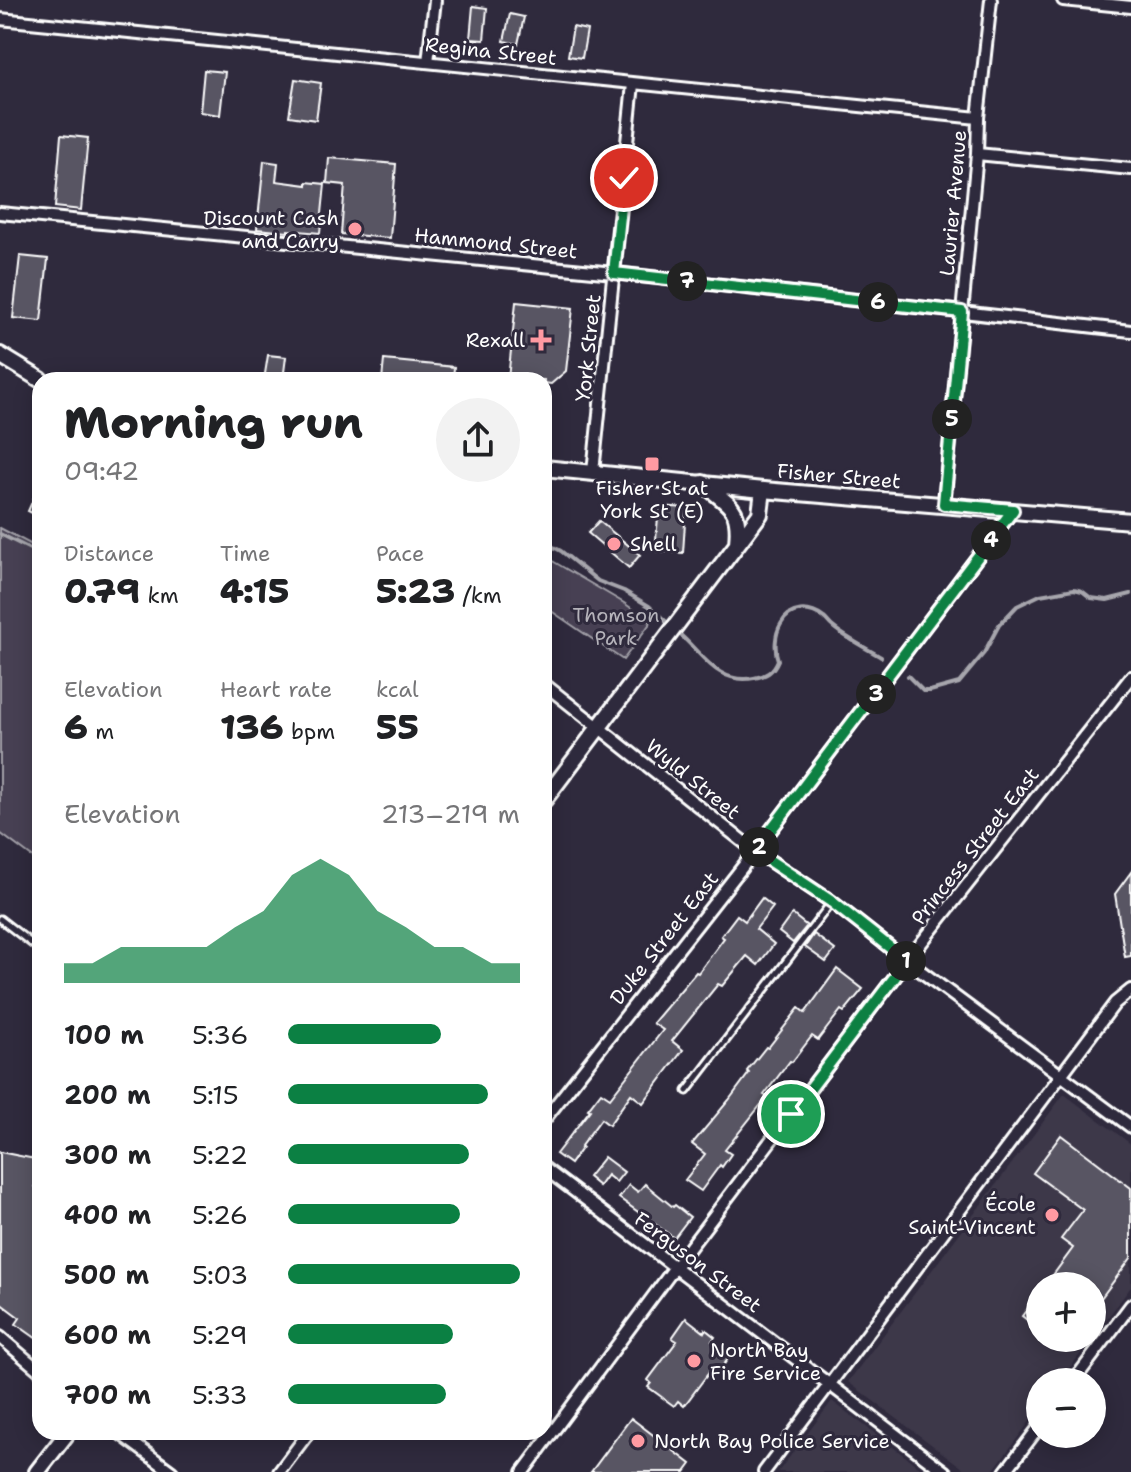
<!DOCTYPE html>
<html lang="en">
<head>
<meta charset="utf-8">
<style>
	:root { --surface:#fff; --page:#f2f2f2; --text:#202124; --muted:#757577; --accent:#0b8043 }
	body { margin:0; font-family:"Shantell Sans",sans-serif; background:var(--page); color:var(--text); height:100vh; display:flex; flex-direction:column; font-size:30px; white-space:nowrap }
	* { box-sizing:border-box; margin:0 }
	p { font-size:26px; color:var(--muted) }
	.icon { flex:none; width:44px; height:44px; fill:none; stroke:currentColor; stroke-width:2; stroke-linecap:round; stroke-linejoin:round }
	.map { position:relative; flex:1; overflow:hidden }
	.sheet { position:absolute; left:32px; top:372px; width:520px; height:1068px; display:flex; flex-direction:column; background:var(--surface); border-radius:24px; box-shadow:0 4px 20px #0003 }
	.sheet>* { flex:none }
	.fabs { position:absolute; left:1026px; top:1272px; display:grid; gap:16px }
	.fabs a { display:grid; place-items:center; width:80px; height:80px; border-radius:50%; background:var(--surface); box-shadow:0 4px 20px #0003; font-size:40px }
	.pin { position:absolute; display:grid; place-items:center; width:68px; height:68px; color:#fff; margin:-34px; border:4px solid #fff; border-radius:50%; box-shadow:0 2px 8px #0007 }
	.km { position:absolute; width:40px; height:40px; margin:-20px; border-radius:50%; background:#222; color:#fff; font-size:22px; line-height:40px; text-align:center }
	.round { display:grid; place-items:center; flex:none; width:84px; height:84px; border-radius:42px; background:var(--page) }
	.summary { display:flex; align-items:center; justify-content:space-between; height:136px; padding:0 32px }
	h1 { font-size:44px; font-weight:800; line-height:60px }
	.figures { display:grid; grid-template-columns:repeat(3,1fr); gap:12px; height:136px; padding:8px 32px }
	.figures div { display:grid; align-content:center }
	.figures b { font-size:34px; font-weight:800 }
	.figures small { font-size:22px; font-weight:400 }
	.figures p { font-size:22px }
	.chart { height:224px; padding:16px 32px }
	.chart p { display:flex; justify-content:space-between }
	.chart svg { width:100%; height:144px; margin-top:8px; fill:var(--accent); opacity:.7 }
	ul { padding:0 32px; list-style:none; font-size:26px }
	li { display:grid; grid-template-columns:128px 96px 1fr; align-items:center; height:60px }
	li i { height:20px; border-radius:10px; background:var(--accent) }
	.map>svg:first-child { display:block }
</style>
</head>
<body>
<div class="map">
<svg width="1131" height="1472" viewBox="0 0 1131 1472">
	<rect width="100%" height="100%" fill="#2f2a3d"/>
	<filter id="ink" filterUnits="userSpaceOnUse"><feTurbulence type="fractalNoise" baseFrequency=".0125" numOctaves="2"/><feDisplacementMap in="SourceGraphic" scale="16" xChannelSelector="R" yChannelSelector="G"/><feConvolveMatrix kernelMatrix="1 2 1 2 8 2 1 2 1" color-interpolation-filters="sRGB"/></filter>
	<g filter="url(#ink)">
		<g fill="#3c3749" fill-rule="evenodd">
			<path d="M 1064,1094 L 1131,1144 L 1131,1287 L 1059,1382 L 1040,1382 L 1040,1408 L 992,1472 L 968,1472 L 848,1382 ZM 1040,1286 L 1092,1286 L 1092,1338 L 1040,1338 Z"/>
			<polygon points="832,1401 926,1472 778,1472"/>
		</g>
		<g fill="#464152" stroke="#a2a0a8" stroke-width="2">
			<polygon points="0,528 40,549 40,863 0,833"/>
			<polygon points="544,556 624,603 651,622 623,660 544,606"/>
		</g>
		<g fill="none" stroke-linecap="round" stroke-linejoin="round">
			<g stroke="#a7a6ad" stroke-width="4">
				<polyline points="0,534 40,554"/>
				<polyline points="544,542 561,551 598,581 624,591 649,606 671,626"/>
				<path d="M 677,632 C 702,652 716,685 754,678 C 766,676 773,672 778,660 C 774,649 775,634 781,624 C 790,607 809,607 824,618 C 827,620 829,624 833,627 C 846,638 866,648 881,657"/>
				<polyline points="908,676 923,691 930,691 959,683 984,653 999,625 1017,606 1040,595 1074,589 1082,591 1091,598 1107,600 1131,594"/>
			</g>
		</g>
		<g fill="#595564" stroke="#fff" stroke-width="2">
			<polygon points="473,6 487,8 484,40 470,39"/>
			<polygon points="510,14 524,17 518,44 504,41"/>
			<polygon points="573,27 587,30 582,58 568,56"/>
			<polygon points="204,70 225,72 220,115 200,112"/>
			<polygon points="295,79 321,83 316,120 289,116"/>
			<polygon points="61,135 88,138 81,210 55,207"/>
			<polygon points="329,158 396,164 390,238 341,234 345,185 327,183"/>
			<polygon points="264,161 278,163 276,181 307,185 307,182 325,184 320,233 288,230 288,232 257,229"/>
			<polygon points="20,256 48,259 41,321 13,318"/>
			<polygon points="516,302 573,308 566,371 551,384 544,383 544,380 508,379"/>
			<polygon points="268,355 286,357 283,380 264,380"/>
			<polygon points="384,360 454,367 453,380 382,380"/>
			<polygon points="40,484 40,517 28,511"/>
			<polygon points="659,506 686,508 683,553 655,551"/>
			<polygon points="599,521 640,555 629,568 588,533"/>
			<polygon points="1131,872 1131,956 1125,957 1115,894"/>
			<polygon points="762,898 773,907 756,929 774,944 758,965 747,956 722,986 718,984 672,1041 683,1050 643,1103 631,1094 609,1125 601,1119 581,1146 582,1147 570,1164 556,1154 590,1110 588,1109 601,1092 610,1098 663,1030 653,1023 696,972 698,973 724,938 721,936 737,915 745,921"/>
			<polygon points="792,914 807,926 793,943 779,932"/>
			<polygon points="814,934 835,950 826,962 805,947"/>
			<polygon points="837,969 863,989 844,1012 841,1010 818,1040 812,1036 792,1062 790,1061 764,1095 767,1097 725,1150 731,1154 722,1167 720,1165 701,1191 685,1180 705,1154 692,1144 729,1100 749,1073 747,1071 766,1047 768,1048 799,1008 805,1013"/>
			<polygon points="1061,1135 1131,1188 1131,1258 1092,1310 1092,1286 1045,1286 1073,1248 1061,1239 1083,1210 1033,1173"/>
			<polygon points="0,1152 40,1160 35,1186 40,1194 40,1341 16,1324 20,1318 0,1303"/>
			<polygon points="604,1157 624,1172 616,1182 607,1175 599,1186 588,1177"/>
			<polygon points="645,1184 673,1207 675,1205 690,1217 674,1238 619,1198 629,1185 638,1192"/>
			<polygon points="1040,1292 1040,1330 1022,1316"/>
			<polygon points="686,1318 704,1332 705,1329 715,1337 712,1341 731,1355 719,1371 713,1367 684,1406 678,1401 674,1406 648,1387 651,1383 648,1380 677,1341 672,1338"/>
			<polygon points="631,1418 691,1464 685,1472 591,1472"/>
		</g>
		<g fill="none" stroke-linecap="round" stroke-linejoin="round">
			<g stroke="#fff" stroke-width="11">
				<g id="lane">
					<polyline points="0,919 40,950"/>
					<polyline points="687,1091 831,903"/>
				</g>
			</g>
			<g stroke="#fff" stroke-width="16">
				<g id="street">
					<polyline points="1063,0 1131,7"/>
					<polyline points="0,19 978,118"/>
					<polyline points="428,62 435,0"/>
					<polyline points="977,154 1131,169"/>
					<polyline points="0,213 614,273 1131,331"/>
					<polyline points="593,472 633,84"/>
					<polyline points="944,504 977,154 978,118 991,0"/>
					<polyline points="544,684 755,851 832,902 907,961 1131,1127"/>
					<polyline points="544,1120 755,851 1013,510"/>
					<polyline points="544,1168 945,1472"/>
					<polyline points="0,1337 40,1371"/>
					<polyline points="1073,1382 1131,1305"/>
					<polyline points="118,1432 172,1472"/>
					<polyline points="279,1472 309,1432"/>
					<polyline points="523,1472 675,1267 907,961 1131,677"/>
					<polyline points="764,1472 1115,1003 1131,990"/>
					<polyline points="1005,1472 1040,1426"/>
				</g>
			</g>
			<g stroke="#fff" stroke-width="20">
				<g id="secondary">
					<polyline points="0,355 41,380"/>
					<polyline points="544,468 763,490 1131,521"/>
					<path d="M 703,483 C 729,506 741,506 737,543"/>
					<polyline points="544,800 760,514 763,490"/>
					<polyline points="37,1472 68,1432"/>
				</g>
			</g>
			<use href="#lane" stroke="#2f2a3d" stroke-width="5"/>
			<use href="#street" stroke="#2f2a3d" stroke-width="10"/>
			<use href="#secondary" stroke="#2f2a3d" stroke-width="14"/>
		</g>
	</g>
	<g fill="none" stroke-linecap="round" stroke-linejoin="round" filter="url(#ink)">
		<g stroke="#fff" stroke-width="16">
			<polyline id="route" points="624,178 614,273 962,312 944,504 1013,510 755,851 832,902 907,961 791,1114"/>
		</g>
		<use href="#route" stroke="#0b8043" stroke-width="10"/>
	</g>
	<g fill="#ff9aa2" stroke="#2f2a3d" stroke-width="3">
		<circle cx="355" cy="229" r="8"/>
		<path d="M537 328h8v8h8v8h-8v8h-8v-8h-8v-8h8z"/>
		<rect x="644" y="456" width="16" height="16" rx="4"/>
		<circle cx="614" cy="544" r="8"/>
		<circle cx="1052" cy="1215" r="8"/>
		<circle cx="694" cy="1361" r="8"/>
		<circle cx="638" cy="1441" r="8"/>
	</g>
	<g text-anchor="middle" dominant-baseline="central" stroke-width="6" stroke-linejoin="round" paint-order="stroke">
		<g font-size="20" fill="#fff" stroke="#2f2a3d">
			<text transform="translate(491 51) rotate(6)">Regina Street</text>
			<text transform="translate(953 203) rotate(-85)">Laurier Avenue</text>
			<text transform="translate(496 243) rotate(6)">Hammond Street</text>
			<text transform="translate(588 348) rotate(-84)">York Street</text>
			<text transform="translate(839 476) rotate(5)">Fisher Street</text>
			<text transform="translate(693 779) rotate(39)">Wyld Street</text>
			<text transform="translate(975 846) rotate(-52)">Princess Street East</text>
			<text transform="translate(664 938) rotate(-52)">Duke Street East</text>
			<text transform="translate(698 1262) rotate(37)">Ferguson Street</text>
		</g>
		<g font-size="20" fill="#fff" stroke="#2f2a3d" text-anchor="end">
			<text x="339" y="218">Discount Cash<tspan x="339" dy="23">and Carry</tspan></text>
			<text x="525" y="340">Rexall</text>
			<text x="652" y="488" text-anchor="middle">Fisher St at<tspan x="652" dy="23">York St (E)</tspan></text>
			<text x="630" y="544" text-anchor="start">Shell</text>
			<text x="1036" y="1204">École<tspan x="1036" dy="23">Saint-Vincent</tspan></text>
			<text x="710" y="1350" text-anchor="start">North Bay<tspan x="710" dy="23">Fire Service</tspan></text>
			<text x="654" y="1441" text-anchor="start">North Bay Police Service</text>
		</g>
		<g font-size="20" fill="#b5b3ba" stroke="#2f2a3d">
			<text x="616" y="615">Thomson<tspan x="616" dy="23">Park</tspan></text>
		</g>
	</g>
</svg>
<div class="fabs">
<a>+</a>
<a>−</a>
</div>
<div class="pin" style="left:791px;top:1114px;background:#1e9e55"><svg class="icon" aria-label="arrive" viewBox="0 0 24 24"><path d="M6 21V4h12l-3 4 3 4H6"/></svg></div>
<div class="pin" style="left:624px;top:178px;background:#d93025"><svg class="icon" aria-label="check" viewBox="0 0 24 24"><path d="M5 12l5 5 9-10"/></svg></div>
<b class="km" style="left:906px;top:961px">1</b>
<b class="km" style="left:759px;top:847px">2</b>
<b class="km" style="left:876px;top:694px">3</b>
<b class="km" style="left:991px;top:540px">4</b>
<b class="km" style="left:952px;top:419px">5</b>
<b class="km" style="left:878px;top:302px">6</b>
<b class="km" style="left:687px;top:281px">7</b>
<section class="sheet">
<div class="summary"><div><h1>Morning run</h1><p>09:42</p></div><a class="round"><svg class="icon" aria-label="share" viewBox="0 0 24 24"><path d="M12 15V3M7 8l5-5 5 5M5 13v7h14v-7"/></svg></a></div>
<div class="figures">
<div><p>Distance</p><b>0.79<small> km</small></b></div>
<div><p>Time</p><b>4:15</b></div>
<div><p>Pace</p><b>5:23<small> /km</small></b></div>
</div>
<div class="figures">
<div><p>Elevation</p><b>6<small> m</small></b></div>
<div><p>Heart rate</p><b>136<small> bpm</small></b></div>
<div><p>kcal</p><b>55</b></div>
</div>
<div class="chart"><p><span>Elevation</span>213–219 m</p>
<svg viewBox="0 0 160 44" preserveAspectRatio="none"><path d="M0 44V38L10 38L20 33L30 33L40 33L50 33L60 27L70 22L80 11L90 6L100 11L110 22L120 27L130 33L140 33L150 38L160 38V44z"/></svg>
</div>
<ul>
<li><b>100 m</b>5:36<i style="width:66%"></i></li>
<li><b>200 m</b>5:15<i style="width:86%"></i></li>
<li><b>300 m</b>5:22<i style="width:78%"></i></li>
<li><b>400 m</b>5:26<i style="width:74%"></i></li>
<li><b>500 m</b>5:03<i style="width:100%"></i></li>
<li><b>600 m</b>5:29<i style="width:71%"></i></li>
<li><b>700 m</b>5:33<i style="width:68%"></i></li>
</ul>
</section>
</div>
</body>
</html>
